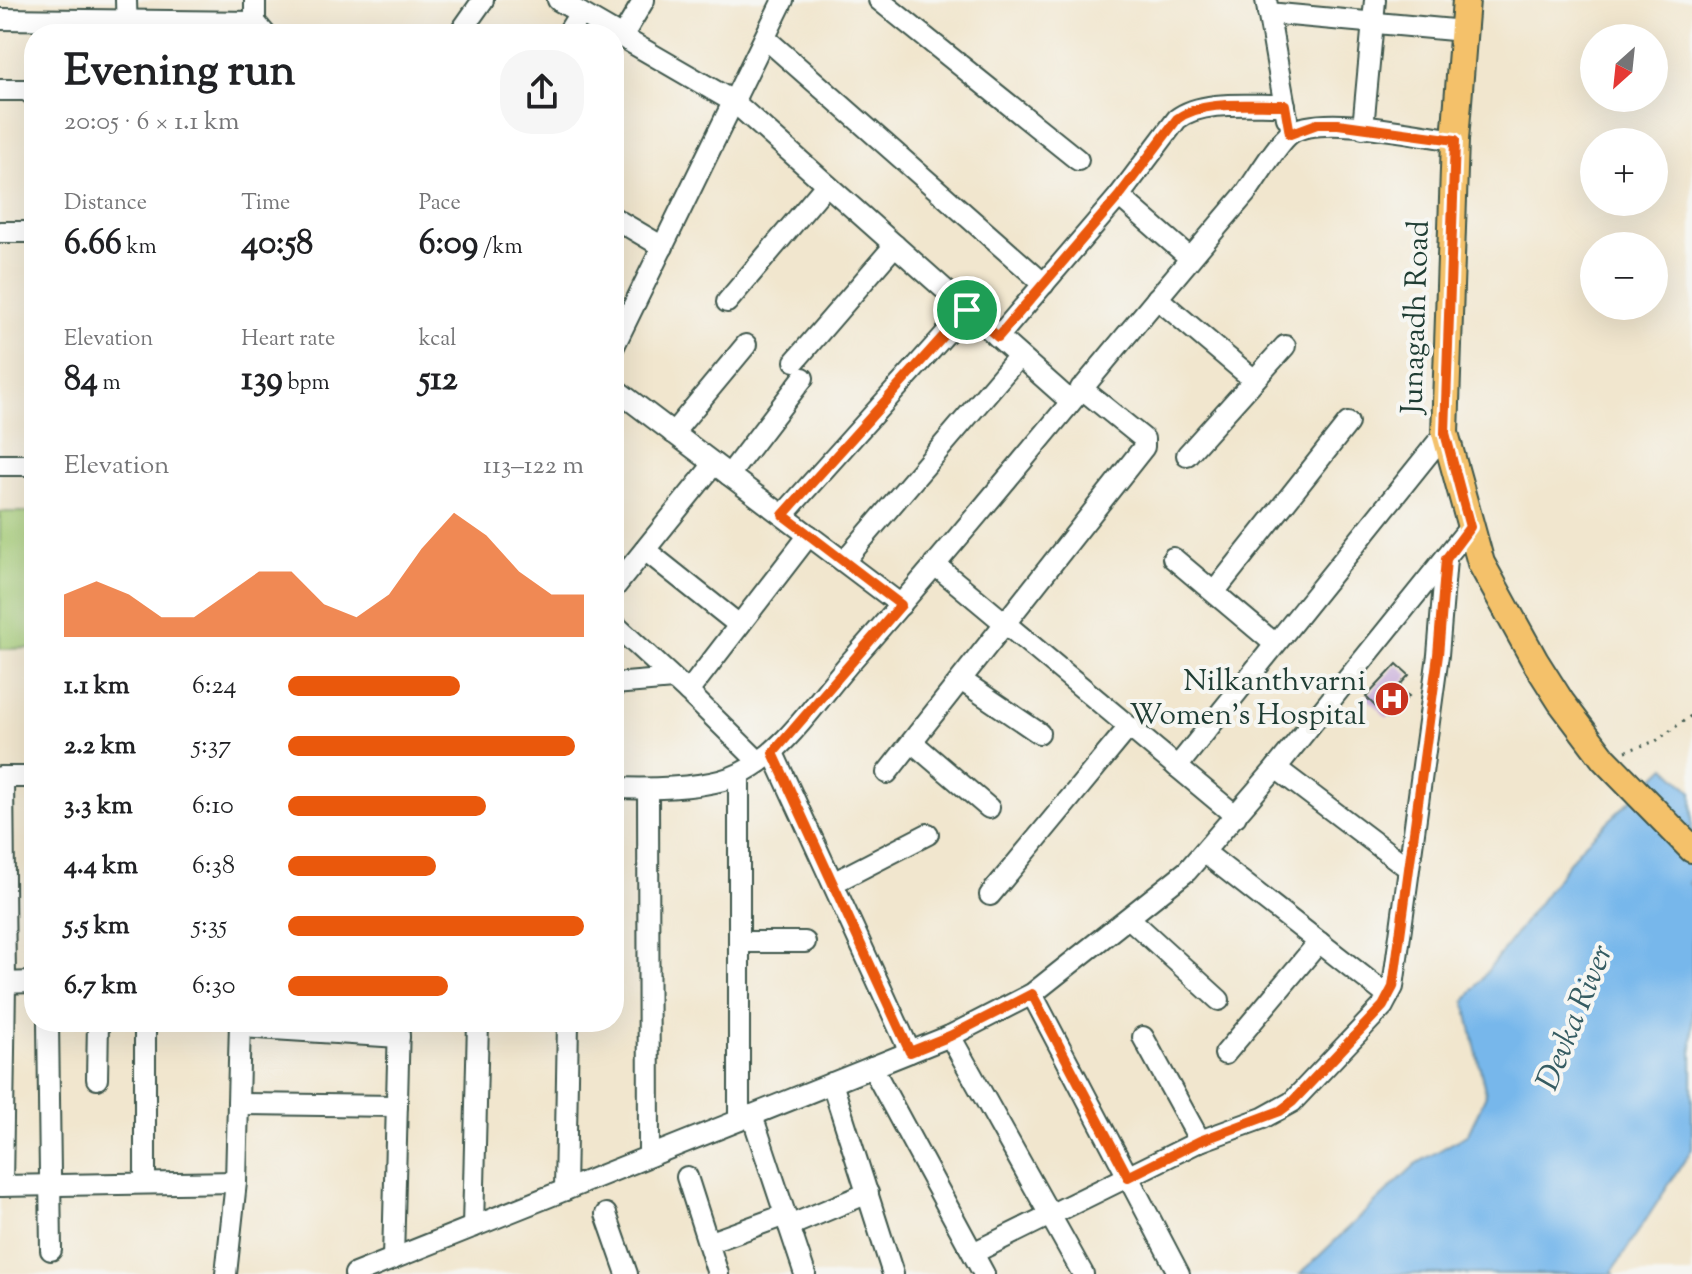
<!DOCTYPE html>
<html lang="en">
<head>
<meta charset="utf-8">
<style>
	:root { --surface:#fff; --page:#f6f6f6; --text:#202124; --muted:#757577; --accent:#ea580c }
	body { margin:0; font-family:"Sorts Mill Goudy",serif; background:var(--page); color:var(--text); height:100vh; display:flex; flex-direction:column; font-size:30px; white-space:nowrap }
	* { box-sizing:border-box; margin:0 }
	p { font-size:26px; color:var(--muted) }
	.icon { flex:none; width:44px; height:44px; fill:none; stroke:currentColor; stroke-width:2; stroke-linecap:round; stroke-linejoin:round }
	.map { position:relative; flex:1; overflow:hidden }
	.details { position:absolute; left:24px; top:24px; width:600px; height:1008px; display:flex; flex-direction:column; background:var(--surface); border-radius:32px; box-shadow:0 8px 32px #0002 }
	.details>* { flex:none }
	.needle { width:52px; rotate:207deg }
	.buttons { position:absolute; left:1580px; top:24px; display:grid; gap:16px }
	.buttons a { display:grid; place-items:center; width:88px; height:88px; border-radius:50%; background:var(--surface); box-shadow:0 8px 32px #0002; font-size:40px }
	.pin { position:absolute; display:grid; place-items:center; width:68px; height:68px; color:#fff; margin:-34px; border:4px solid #fff; border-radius:50%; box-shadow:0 2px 8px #0007 }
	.round { display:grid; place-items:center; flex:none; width:84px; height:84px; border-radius:32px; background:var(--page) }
	.headline { display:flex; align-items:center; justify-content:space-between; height:136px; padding:0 40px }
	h1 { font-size:44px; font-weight:700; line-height:60px }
	.stats { display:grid; grid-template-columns:repeat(3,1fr); gap:12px; height:136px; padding:8px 40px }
	.stats div { display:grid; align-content:center }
	.stats b { font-size:34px; font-weight:700 }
	.stats small { font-size:22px; font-weight:400 }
	.stats p { font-size:22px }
	.chart { height:224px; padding:16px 40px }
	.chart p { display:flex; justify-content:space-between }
	.chart svg { width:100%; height:144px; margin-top:8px; fill:var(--accent); opacity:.7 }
	ul { padding:0 40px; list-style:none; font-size:26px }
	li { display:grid; grid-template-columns:128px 96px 1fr; align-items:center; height:60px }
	li i { height:20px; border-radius:10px; background:var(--accent) }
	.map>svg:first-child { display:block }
</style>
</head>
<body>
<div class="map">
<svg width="1692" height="1274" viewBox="0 0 1692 1274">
	<rect width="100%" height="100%" fill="#f6f6f2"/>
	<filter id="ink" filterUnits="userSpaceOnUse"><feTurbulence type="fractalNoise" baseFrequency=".0125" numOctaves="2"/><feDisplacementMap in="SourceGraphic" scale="16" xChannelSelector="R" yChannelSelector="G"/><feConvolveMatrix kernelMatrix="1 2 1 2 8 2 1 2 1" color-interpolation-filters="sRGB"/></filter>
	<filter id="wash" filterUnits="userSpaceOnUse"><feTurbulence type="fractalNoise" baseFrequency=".006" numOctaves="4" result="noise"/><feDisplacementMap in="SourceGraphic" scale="32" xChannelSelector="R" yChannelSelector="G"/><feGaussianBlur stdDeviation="1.8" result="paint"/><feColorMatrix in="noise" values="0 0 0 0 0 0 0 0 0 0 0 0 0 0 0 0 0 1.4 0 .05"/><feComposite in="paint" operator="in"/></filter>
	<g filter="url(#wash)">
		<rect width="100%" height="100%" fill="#f1e6ce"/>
		<polygon fill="#a7ce79" stroke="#638656" stroke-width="2" points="0,512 34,512 34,648 0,649"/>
		<polygon fill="#77b7eb" stroke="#4b7a90" stroke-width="2" points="1666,767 1692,792 1692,879 1689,883 1692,887 1692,1149 1612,1272 1614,1274 1300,1274 1416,1164 1468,1134 1486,1095 1465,1001 1580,848"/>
		<g id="blocks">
			<polygon fill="#c4a7d8" points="1397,664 1409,675 1398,687 1409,696 1387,718 1366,697"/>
		</g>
	</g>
	<g filter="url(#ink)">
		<use href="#blocks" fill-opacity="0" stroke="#3e564b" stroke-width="2"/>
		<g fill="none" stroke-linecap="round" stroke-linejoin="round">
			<g stroke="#3e564b" stroke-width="24">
				<g id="minor">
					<polyline points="126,0 127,34"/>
					<polyline points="255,0 255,34"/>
					<polyline points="558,0 734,102 1070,401"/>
					<polyline points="879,0 1078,160"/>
					<polyline points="1266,0 1287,118"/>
					<polyline points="1268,13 1464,31"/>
					<polyline points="0,19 255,22 265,34"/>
					<polyline points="459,34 483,0"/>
					<polyline points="567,34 580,13"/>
					<polyline points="622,37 644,0"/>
					<polyline points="765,38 1044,284"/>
					<polyline points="0,90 26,90 34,96"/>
					<polyline points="1363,128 1375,0"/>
					<polyline points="1119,196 1190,258"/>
					<polyline points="614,218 663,247"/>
					<polyline points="0,232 34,232"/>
					<polyline points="1157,298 1254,380"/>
					<polyline points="727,302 826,185"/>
					<path d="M 998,337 L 1119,196 L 1177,119 C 1203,99 1253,106 1285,105"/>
					<polyline points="614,346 783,0"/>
					<polyline points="795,361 895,245"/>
					<polyline points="614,388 901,605"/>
					<polyline points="673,433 746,345"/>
					<polyline points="1187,455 1285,346"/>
					<polyline points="0,465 34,465"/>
					<polyline points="729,475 803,378"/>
					<polyline points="783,515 967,310"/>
					<polyline points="645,550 739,625"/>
					<polyline points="1173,558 1275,644"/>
					<polyline points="844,561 1019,356"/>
					<polyline points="934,564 1236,816"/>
					<polyline points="614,588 714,464"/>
					<polyline points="1215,591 1348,423"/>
					<polyline points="614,624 688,692 759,762"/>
					<polyline points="961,680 1039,733"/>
					<polyline points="614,684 673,679"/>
					<polyline points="688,692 809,535"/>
					<polyline points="912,742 989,808"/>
					<polyline points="773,753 910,1052"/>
					<polyline points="1177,767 1445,433"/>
					<polyline points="1276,768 1408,868"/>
					<polyline points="887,773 1144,447 1144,439 1081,388"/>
					<polyline points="739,775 739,1120"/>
					<polyline points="0,777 34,777"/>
					<path d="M 614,788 C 647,789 709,789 739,774 C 787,751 818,698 853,659 C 988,507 1114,347 1246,193 C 1256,179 1279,141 1291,133 C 1321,113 1417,135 1455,140"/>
					<polyline points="648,789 649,1156"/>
					<polyline points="1204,852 1388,996"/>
					<polyline points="833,883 928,834"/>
					<polyline points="990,895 1129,727"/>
					<polyline points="1129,918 1219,1000"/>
					<polyline points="739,942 805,942"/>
					<polyline points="0,983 34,982"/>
					<polyline points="1032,994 1179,1274"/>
					<polyline points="48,1022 51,1250"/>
					<polyline points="145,1022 145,1183"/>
					<polyline points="240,1027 399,1037"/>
					<polyline points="950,1036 1083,1274"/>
					<polyline points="1143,1037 1200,1141"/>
					<polyline points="1225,1054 1319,942"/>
					<polyline points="872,1067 984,1274"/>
					<polyline points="97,1079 98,1022"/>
					<polyline points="832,1083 893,1274"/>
					<polyline points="238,1104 397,1106"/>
					<polyline points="752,1115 805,1274"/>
					<polyline points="687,1177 718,1274"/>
					<polyline points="0,1186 236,1182"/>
					<polyline points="2,1186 5,983 3,777"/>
					<polyline points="565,1190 568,1022"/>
					<polyline points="606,1214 627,1274"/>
					<polyline points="789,1226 868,1193"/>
					<polyline points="473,1227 478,1022"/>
					<polyline points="708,1243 785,1215"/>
					<polyline points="973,1253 1200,1141 1263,1118 1292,1102 1383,1006 1393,987 1438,655 1446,559"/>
					<polyline points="393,1259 399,1022"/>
					<polyline points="226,1274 236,1182 240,1022"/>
					<polyline points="355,1274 950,1036 1032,994 1187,871 1276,768 1470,527"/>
				</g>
			</g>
			<g stroke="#3e564b" stroke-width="30">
				<polyline id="major" points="1466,0 1455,140 1445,433 1481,563 1535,661 1561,702 1604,759 1692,849"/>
			</g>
			<polyline stroke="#3e564b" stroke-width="3" stroke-dasharray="2 6" stroke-linecap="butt" points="1626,751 1656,741 1692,715"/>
			<use href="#minor" stroke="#fff" stroke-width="20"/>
			<use href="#major" stroke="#f4c16a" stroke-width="26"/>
		</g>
	</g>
	<g fill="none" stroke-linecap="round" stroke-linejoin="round" filter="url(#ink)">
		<g stroke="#fff" stroke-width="16">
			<path id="route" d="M 1285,105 L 1290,134 L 1317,124 L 1338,124 L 1455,140 L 1445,433 L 1470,527 L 1446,559 L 1438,655 L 1393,987 L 1383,1006 L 1292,1102 L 1280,1111 L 1200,1141 L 1128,1177 L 1032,994 L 950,1036 L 910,1052 L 773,753 L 901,605 L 783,515 L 967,310 L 998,337 L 1119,196 L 1177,119 C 1203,99 1253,106 1285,105 Z"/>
		</g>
		<use href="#route" stroke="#ea580c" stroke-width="10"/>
	</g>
	<defs>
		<g id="hospital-disc" transform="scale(1.8)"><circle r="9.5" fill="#c8321e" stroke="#f6f6f2"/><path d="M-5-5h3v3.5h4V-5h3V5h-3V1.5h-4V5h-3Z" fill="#fff"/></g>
	</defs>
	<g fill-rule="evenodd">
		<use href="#hospital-disc" x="1392" y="699"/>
	</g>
	<g text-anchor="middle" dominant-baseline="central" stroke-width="8" stroke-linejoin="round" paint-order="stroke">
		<g font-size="30" fill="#1f3d34" stroke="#f6f6f2">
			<text transform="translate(1417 317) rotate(-88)">Junagadh Road</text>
		</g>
		<g font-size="30" fill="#1f3d34" stroke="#f6f6f2" text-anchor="end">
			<text x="1366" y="682">Nilkanthvarni<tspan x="1366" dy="34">Women's Hospital</tspan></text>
		</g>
		<g font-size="32" font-style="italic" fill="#355c62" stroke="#f6f6f2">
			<text transform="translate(1576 1018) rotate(-68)">Devka River</text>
		</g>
	</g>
</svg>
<div class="buttons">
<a><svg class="needle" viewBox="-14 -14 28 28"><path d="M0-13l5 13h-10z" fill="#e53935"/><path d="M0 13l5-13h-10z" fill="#757577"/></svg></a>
<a>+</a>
<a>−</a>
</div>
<div class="pin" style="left:967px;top:310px;background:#1e9e55"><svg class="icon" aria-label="arrive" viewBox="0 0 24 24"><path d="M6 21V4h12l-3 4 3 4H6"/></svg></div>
<section class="details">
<div class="headline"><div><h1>Evening run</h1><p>20:05 · 6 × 1.1 km</p></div><a class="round"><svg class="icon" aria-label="share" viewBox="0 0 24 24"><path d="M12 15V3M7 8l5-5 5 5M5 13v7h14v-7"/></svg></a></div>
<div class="stats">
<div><p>Distance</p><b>6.66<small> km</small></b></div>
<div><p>Time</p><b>40:58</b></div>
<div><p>Pace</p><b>6:09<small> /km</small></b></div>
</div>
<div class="stats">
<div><p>Elevation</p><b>84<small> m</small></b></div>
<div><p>Heart rate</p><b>139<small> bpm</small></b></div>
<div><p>kcal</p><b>512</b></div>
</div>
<div class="chart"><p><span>Elevation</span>113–122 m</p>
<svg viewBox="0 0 160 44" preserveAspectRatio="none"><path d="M0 44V31L10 27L20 31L30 38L40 38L50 31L60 24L70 24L80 34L90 38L100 31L110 17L120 6L130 13L140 24L150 31L160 31V44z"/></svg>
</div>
<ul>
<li><b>1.1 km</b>6:24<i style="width:58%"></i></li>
<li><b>2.2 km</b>5:37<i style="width:97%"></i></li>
<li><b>3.3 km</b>6:10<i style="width:67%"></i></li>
<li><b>4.4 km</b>6:38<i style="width:50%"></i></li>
<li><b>5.5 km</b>5:35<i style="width:100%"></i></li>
<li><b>6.7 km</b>6:30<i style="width:54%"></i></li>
</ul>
</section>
</div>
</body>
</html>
